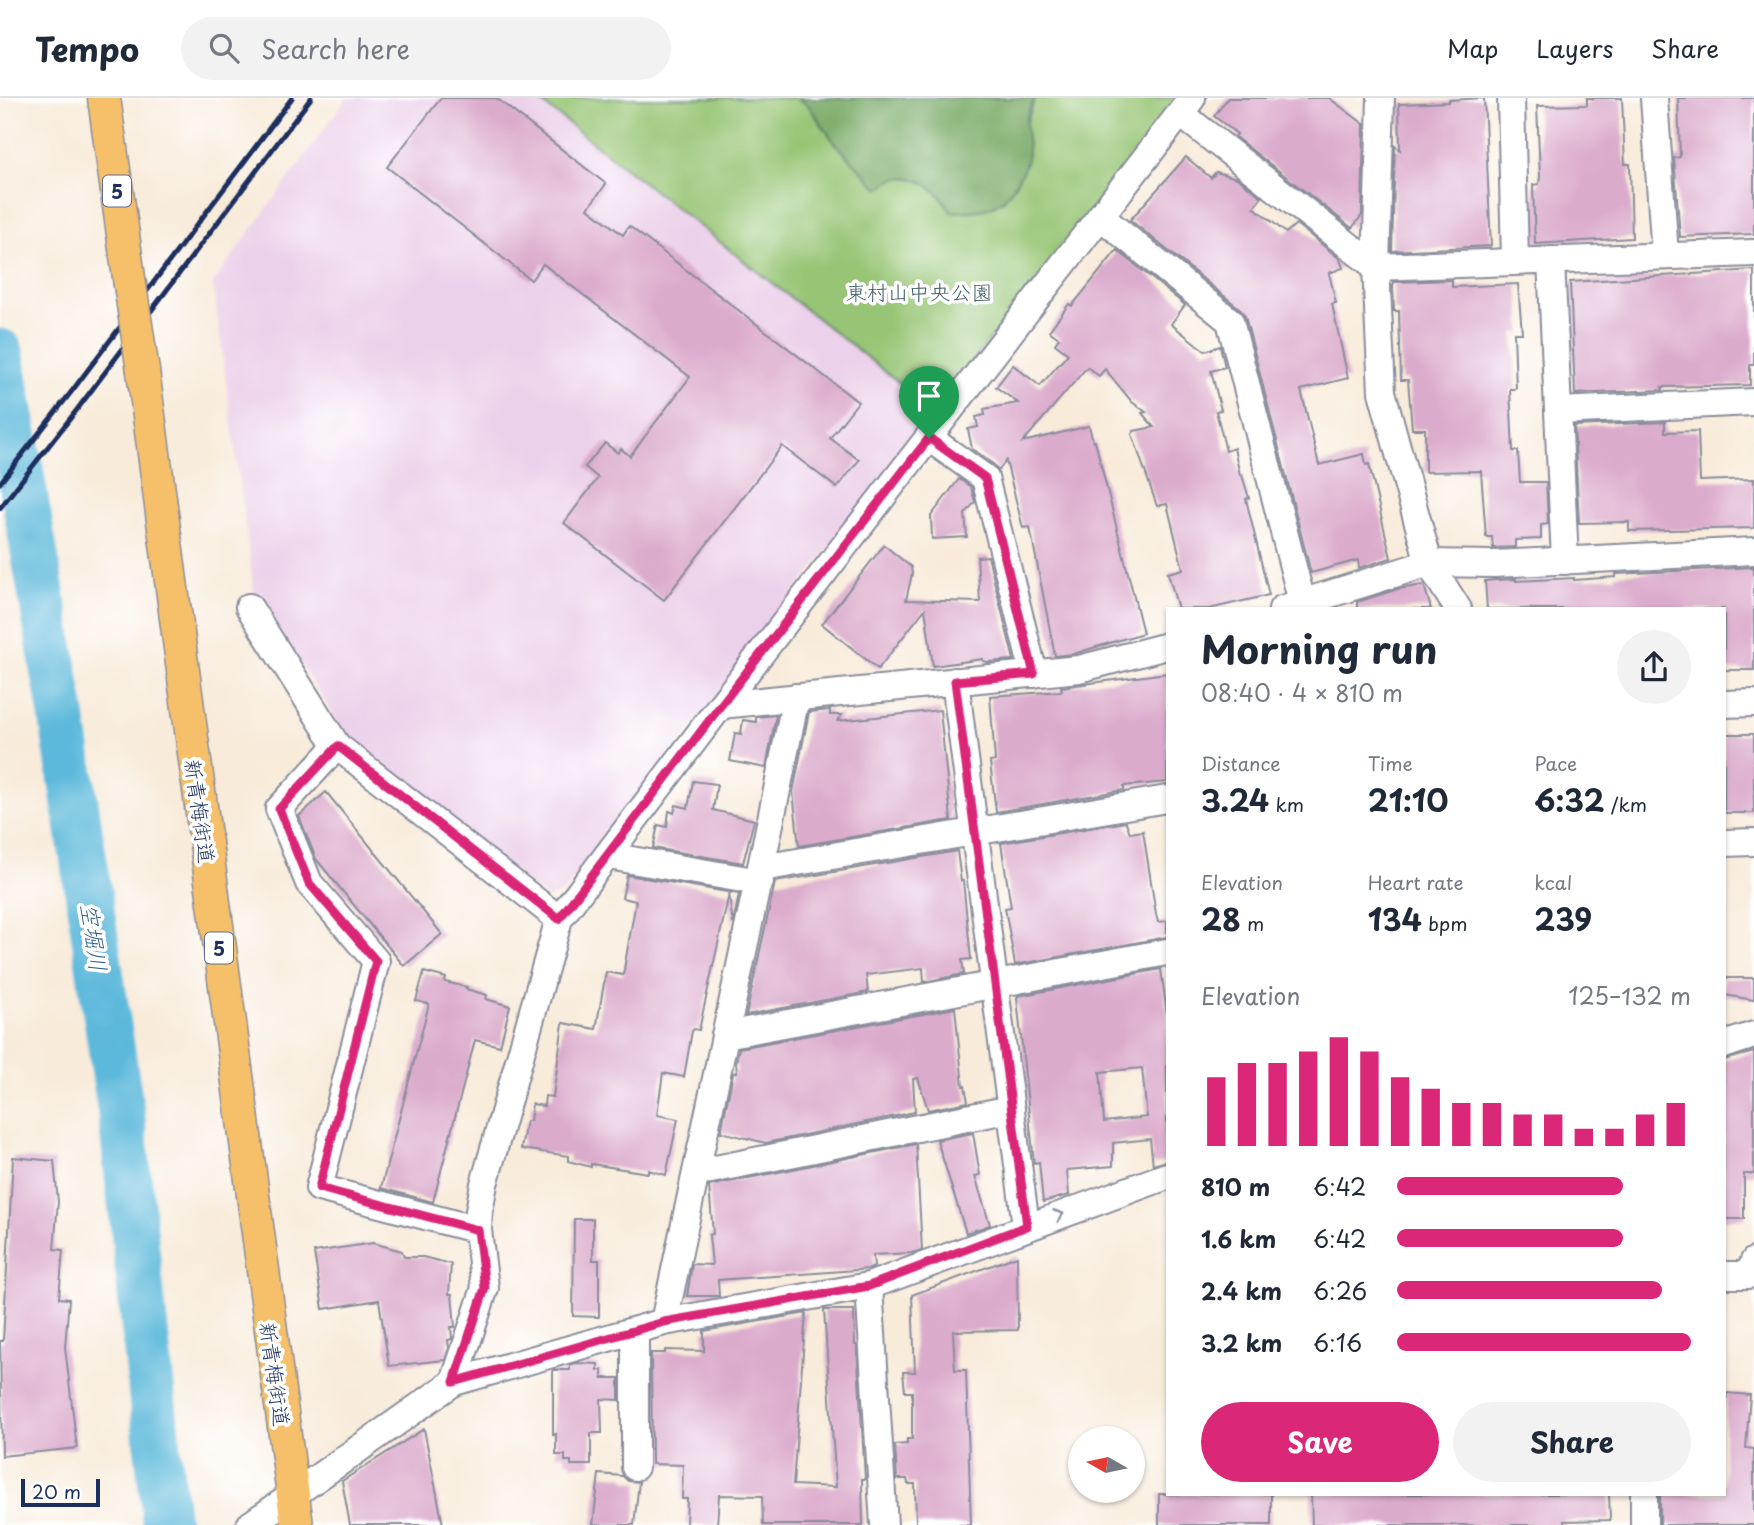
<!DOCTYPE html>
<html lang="en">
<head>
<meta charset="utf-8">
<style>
	:root { --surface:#fff; --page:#f2f2f3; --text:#1f2937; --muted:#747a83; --line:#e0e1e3; --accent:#db2777 }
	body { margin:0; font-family:"Playpen Sans","Klee One",sans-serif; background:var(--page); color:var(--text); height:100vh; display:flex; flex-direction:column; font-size:26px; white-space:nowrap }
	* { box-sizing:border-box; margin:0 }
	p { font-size:23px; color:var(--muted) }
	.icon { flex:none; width:38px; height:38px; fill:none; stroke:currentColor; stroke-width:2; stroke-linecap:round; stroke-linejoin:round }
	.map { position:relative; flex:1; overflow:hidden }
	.panel { position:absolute; left:1166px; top:509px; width:560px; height:889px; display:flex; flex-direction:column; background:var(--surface); border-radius:0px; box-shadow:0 2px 5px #0004 }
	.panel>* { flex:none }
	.needle { width:46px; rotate:279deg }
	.tools { position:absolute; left:1068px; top:1328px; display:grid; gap:14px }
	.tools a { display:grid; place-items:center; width:77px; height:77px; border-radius:50%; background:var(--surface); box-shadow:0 2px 5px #0004; font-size:35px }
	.scale { position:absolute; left:21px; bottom:18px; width:79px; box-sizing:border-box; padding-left:7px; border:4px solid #1b2f5e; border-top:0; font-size:19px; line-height:24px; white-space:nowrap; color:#1b2f5e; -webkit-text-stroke:5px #fff; paint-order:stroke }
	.pin { position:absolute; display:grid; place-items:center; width:60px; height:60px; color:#fff; margin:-72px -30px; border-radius:50% 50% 50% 0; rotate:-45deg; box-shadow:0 0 7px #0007 }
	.pin .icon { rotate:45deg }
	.round { display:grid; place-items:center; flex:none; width:74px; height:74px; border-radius:37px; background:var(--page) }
	.headline { display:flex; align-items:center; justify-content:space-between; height:119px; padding:0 35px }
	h1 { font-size:38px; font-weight:700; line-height:52px }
	.metrics { display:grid; grid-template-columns:repeat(3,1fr); gap:10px; height:119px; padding:7px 35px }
	.metrics div { display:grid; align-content:center }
	.metrics b { font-size:30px; font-weight:700 }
	.metrics small { font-size:19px; font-weight:400 }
	.metrics p { font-size:19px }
	.chart { height:196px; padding:14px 35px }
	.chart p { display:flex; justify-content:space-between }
	.chart svg { width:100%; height:126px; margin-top:7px; stroke:var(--accent); stroke-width:6 }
	.action { display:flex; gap:14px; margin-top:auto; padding:14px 35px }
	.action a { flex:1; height:80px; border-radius:42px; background:var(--accent); color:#fff; font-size:28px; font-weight:700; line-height:80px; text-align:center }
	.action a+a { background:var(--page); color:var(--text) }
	ul { padding:0 35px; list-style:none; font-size:23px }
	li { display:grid; grid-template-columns:112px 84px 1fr; align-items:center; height:52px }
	li i { height:18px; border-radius:9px; background:var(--accent) }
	header { display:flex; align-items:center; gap:42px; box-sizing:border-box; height:98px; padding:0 35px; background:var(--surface); border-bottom:2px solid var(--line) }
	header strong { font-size:33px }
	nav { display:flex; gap:38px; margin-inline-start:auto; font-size:24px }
	.search { width:490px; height:63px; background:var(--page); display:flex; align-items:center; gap:18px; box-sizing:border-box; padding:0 24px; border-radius:38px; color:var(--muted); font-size:26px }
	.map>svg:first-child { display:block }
</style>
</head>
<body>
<header>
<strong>Tempo</strong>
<div class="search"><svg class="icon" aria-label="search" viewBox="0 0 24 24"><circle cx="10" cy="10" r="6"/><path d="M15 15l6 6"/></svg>Search here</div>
<nav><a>Map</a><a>Layers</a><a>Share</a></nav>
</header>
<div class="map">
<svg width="1754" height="1427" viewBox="0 0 1754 1427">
	<rect width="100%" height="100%" fill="#fff"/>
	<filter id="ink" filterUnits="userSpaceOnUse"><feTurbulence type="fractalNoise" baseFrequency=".0143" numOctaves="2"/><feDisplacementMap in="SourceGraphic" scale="14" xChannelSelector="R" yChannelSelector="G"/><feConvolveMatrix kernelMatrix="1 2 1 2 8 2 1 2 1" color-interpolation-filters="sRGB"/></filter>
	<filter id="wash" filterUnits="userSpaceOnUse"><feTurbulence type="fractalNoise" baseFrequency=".00686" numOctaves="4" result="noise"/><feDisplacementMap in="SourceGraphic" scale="28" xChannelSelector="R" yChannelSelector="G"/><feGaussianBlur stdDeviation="1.57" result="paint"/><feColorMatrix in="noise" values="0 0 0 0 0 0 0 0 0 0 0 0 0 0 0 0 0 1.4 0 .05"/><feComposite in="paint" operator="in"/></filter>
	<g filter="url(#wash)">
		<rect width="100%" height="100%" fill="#f8ebda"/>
		<polygon fill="#ecd1ea" points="347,0 536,0 934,312 580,776 562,795 547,801 343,632 254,493 213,185"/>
		<path fill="#97c574" stroke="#597a69" stroke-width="2" d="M 536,0 L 796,0 L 808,7 L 835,45 L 880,90 C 907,64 937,89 951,114 L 1003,103 L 1015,87 L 1026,65 L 1028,54 L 1025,31 L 1035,0 L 1181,0 L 934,312 Z"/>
		<path fill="#79aa66" stroke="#4a6c62" stroke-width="2" d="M 796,0 L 1035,0 C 1022,21 1027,31 1028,53 C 1028,63 1024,71 1019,79 C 1002,112 986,113 951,114 C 937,88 906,65 879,91 L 835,45 L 808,7 Z"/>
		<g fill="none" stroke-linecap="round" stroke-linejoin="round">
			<polyline stroke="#5db9db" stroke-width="47" points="0,254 62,617 122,1022 166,1427"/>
		</g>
		<g id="blocks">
			<g fill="#dbabcc" fill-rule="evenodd">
				<polygon points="441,0 496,0 606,86 588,110 623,137 629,128 858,304 830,340 859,362 837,390 782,348 664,502 564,425 598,380 585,369 605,345 618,355 621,351 630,358 690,279 543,166 531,182 387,69"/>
				<polygon points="1228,0 1329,0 1364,26 1362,117 1352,130 1235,39 1237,36 1214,18"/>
				<polygon points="1484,0 1491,148 1392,153 1395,48 1400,52 1399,6 1449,4 1449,2"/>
				<polygon points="1587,0 1622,0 1625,66 1630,66 1632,140 1535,146 1533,87 1539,86 1540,78 1537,8 1587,7"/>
				<polygon points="1678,0 1754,0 1754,136 1680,139 1674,60 1680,59"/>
				<polygon points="1186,59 1211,80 1216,74 1237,80 1262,99 1254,109 1286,135 1296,126 1340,161 1343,170 1329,175 1336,205 1332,206 1348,280 1301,292 1319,367 1364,356 1366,367 1369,366 1391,460 1359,470 1358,462 1311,475 1245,218 1239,210 1130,122"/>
				<polygon points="1117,152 1185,207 1171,226 1205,253 1220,248 1225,269 1211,273 1221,312 1216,313 1226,353 1234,350 1240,377 1242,377 1249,400 1246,401 1269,497 1209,511 1178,511 1168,475 1183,471 1167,406 1157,408 1132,336 1134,333 1154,329 1142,315 1146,314 1132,304 1105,271 1099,278 1087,269 1023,344 1089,328 1093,343 1095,343 1143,535 1073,556 1055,558 1030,429 1023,430 1006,363 998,373 994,367 972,351 968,331 978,329 976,319 985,317 984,311 1018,305 996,289 1013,267 1040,288 1068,256 1055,246 1059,240 1049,233 1069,206 1072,208"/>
				<polygon points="1754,172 1754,267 1750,267 1750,287 1662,289 1663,292 1575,296 1570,184"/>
				<polygon points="1452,182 1452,189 1518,186 1522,235 1514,235 1516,291 1510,291 1513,353 1518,353 1520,384 1546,384 1548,426 1541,427 1541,441 1515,442 1515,449 1493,450 1492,439 1486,439 1481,373 1425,374 1425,331 1412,331 1408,282 1401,282 1399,213 1394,213 1393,188 1394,184"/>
				<polygon points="1665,324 1665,334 1698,333 1700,383 1754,381 1754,430 1629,433 1629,424 1579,425 1574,328"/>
				<polygon points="959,381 971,389 975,404 965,416 967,439 932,441 931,418"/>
				<polygon points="884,447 911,469 912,476 906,502 980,504 977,459 988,458 1014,562 988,564 983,563 983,561 933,568 925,511 878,571 822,526"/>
				<polygon points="1754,469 1754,572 1724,572 1724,511 1487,511 1485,483 1495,482 1516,481 1516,483 1574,480 1574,482 1616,479 1616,476"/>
				<polygon points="1424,487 1431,511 1357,511 1357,504 1398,491"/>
				<polygon points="1167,575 1167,684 1124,688 1124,692 996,714 990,664 995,663 990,598 1062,593 1061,589"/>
				<polygon points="830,612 830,617 842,617 838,623 940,612 951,722 799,748 793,694 809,614"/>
				<polygon points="776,617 766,670 730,663 735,635 741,636 743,622 756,624 756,619"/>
				<rect x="1724" y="636" width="30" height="79"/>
				<polygon points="693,683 717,686 713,712 754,722 743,765 653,750 658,727 667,729 669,713 674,715 676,707 688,710"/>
				<polygon points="326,694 442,836 404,868 316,761 299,718"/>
				<polygon points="1126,724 1130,735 1143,733 1156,816 1158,824 1167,823 1167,839 1015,867 1005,810 1011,809 1001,745"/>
				<polygon points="957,753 961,783 963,783 971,861 962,862 964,876 924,884 923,870 866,877 868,894 746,917 775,784"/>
				<polygon points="627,777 739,796 733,826 729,796 699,932 694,931 692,933 684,979 663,975 657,1017 678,1021 666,1077 648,1072 648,1075 591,1066 591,1069 568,1063 569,1058 521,1051 526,1023 530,1023 532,1006 544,1008 545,998 553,999 563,925 596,931 606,874 623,877 636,803 622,800"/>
				<path d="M 1161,871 L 1167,916 L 1167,1063 L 1153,1067 L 1150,1041 L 1113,1045 L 1113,1068 L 1067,1072 L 1069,1097 L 1043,1104 L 1039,1064 L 1034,1065 L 1017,900 L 1018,898 ZM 1142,970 L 1147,1019 L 1104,1024 L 1100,974 Z"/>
				<polygon points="424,874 446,880 445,884 467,889 466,891 487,897 486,901 510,908 500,948 475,942 433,1104 381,1090 429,906 416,903"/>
				<polygon points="1724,880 1754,880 1754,902 1724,897"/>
				<polygon points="955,910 963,988 965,988 968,1004 928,1012 918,980 913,981 915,1014 766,1045 721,1034 733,975 737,974 736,964 739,950"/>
				<polygon points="1754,954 1754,1076 1744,1076 1744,1121 1724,1121 1724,962"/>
				<polygon points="973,1035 980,1077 975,1078 990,1127 966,1135 937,1042"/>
				<polygon points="916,1046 922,1152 912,1155 873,1157 874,1169 870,1171 718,1182 719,1198 687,1198 692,1166 712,1167 709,1137 713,1136 709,1088"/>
				<polygon points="13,1059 54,1063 58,1104 54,1151 63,1152 59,1200 69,1201 65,1249 77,1350 2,1358 0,1243 3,1243"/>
				<polygon points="574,1121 593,1121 593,1162 599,1162 599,1219 573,1218"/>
				<polygon points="373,1145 402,1153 404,1159 423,1159 451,1166 449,1196 452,1196 455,1229 451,1229 452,1241 448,1242 449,1250 445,1262 389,1268 379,1202 323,1211 314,1154"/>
				<polygon points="1017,1158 1018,1232 953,1233 955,1272 966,1272 971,1427 916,1427 915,1386 908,1386 907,1381 897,1381 895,1347 907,1346 907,1341 912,1341 912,1294 905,1294 903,1274 915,1274 912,1197"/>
				<polygon points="824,1212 854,1212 855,1247 857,1247 865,1381 862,1381 863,1427 763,1427 762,1398 719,1397 717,1427 686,1427 687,1401 682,1401 683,1367 652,1366 651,1255 665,1255 665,1252 704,1253 704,1233 806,1215 793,1387 836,1389"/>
				<polygon points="576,1265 598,1266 598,1272 602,1272 602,1280 619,1280 619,1302 601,1301 602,1335 591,1335 591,1367 571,1367 571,1363 565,1363 565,1357 556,1357 556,1336 553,1337 553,1272 570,1272 570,1267"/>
				<polygon points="1727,1295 1750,1297 1746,1350 1754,1351 1754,1427 1660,1427 1660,1396 1724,1396 1724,1339"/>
				<polygon points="424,1331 443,1427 350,1427 342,1383"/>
				<polygon points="599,1376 623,1378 628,1383 639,1384 634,1427 593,1427"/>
				<rect x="1159" y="1396" width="112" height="31"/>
				<polygon points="1311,1396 1609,1396 1610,1422 1564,1423 1564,1427 1312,1427"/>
			</g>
		</g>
	</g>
	<g filter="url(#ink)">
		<use href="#blocks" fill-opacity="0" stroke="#8a8d9c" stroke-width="2"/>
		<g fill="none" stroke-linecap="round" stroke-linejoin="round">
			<g stroke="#8a8d9c" stroke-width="30">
				<g id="minor">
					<polyline points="1381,0 1376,169 1382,294 1429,465 1458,511"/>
					<polyline points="1511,0 1515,163"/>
					<polyline points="1654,0 1665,157"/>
					<polyline points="1181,16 1376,169 1754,155"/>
					<polyline points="1101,119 1230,223 1302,504"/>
					<polyline points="1551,162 1565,463"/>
					<polyline points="1558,313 1754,304"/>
					<polyline points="929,340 985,380 1034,576"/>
					<polyline points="249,509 337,648 559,821"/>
					<polyline points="1282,511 1429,465 1494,466 1754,453"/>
					<polyline points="955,583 1026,1128"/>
					<polyline points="1724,606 1754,605"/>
					<polyline points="721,607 1079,571 1167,548"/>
					<polyline points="337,648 279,711 309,785 376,863 319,1090 478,1132"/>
					<polyline points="1724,745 1754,744"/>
					<polyline points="608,758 760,784"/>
					<polyline points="762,770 1167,701"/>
					<polyline points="725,937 1167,854"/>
					<polyline points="1724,947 1754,937"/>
					<polyline points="696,1075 1011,1011"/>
					<polyline points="1724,1177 1749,1177 1754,1163"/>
					<polyline points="869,1188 884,1427"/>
					<path d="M 664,1224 C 708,1016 754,808 796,599"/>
					<polyline points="454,1284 485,1190 478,1132 479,1113 484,1086 559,821 721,607 1192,0"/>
					<polyline points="635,1369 635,1233"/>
					<polyline points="250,1427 454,1284 664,1224 869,1188 1167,1078"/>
					<polyline points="1644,1427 1644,1396"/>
				</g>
			</g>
			<g stroke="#8a8d9c" stroke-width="35">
				<g id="major">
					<polyline points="104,0 130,187"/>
					<polyline points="143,273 297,1427"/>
				</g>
			</g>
			<use href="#minor" stroke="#fff" stroke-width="26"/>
			<use href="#major" stroke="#f6c06b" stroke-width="32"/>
			<g stroke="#1b2f5e" stroke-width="5">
				<polyline points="0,385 72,293 292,0"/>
				<polyline points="0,410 76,313 311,0"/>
			</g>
			<g stroke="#8a8d9c" stroke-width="35" stroke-linecap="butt">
				<polyline id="major-bridge" points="130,187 143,273"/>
			</g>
			<use href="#major-bridge" stroke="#f6c06b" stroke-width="32"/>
		</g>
		<defs><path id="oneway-chevron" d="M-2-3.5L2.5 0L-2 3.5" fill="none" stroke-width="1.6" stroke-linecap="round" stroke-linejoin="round" transform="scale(1.75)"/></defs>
		<use stroke="#8d97ae" href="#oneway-chevron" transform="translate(1059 1117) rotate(-20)"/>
	</g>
	<g fill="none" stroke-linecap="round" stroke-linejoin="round" filter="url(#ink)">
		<g stroke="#fff" stroke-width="14">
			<polygon id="route" points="929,340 985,380 1034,576 955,583 1027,1128 869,1188 664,1224 454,1284 485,1190 478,1132 319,1090 376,863 309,785 279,711 338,648 559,821 721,607"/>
		</g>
		<use href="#route" stroke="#db2777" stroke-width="9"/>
	</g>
	<g text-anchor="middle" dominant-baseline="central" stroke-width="7" stroke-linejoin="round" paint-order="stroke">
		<g fill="#fff" stroke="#5f6d8e" stroke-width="2">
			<rect x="103" y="77.5" width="28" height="31" rx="5"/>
			<rect x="205" y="834.5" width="28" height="31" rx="5"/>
		</g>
		<g font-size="19" font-weight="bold" fill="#1b2f5e">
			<text x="117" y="93">5</text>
			<text x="219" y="850">5</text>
		</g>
		<g font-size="21" fill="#405c65" stroke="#fff">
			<text x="919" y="193">東村山中央公園</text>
		</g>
		<g font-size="21" fill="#1b2f5e" stroke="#fff">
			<text transform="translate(201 713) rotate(82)">新青梅街道</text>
			<text transform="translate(276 1276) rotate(82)">新青梅街道</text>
		</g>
		<g font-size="23" font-style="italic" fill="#325f8a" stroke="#fff">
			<text transform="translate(95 839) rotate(82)">空堀川</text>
		</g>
	</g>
</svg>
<div class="tools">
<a><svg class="needle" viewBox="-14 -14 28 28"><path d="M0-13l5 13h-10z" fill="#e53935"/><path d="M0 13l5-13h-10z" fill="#747a83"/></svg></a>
</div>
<div class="scale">20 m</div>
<div class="pin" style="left:929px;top:340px;background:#1e9e55"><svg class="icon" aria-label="arrive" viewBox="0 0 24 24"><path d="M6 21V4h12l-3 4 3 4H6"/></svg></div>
<section class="panel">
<div class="headline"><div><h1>Morning run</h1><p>08:40 · 4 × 810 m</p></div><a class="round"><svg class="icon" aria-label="share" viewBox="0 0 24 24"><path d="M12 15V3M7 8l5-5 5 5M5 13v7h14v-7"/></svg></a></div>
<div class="metrics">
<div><p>Distance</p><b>3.24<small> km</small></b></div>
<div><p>Time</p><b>21:10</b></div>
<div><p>Pace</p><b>6:32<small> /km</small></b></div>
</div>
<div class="metrics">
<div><p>Elevation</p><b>28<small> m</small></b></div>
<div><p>Heart rate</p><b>134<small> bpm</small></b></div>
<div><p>kcal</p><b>239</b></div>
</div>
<div class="chart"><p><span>Elevation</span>125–132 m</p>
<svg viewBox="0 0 160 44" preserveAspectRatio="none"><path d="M5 44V20M15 44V15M25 44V15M35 44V11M45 44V6M55 44V11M65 44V20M75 44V24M85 44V29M95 44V29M105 44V33M115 44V33M125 44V38M135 44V38M145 44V33M155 44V29"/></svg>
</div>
<ul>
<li><b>810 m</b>6:42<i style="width:77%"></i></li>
<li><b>1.6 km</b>6:42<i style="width:77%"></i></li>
<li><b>2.4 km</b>6:26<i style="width:90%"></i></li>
<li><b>3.2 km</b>6:16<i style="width:100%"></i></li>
</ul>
<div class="action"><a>Save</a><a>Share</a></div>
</section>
</div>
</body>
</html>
